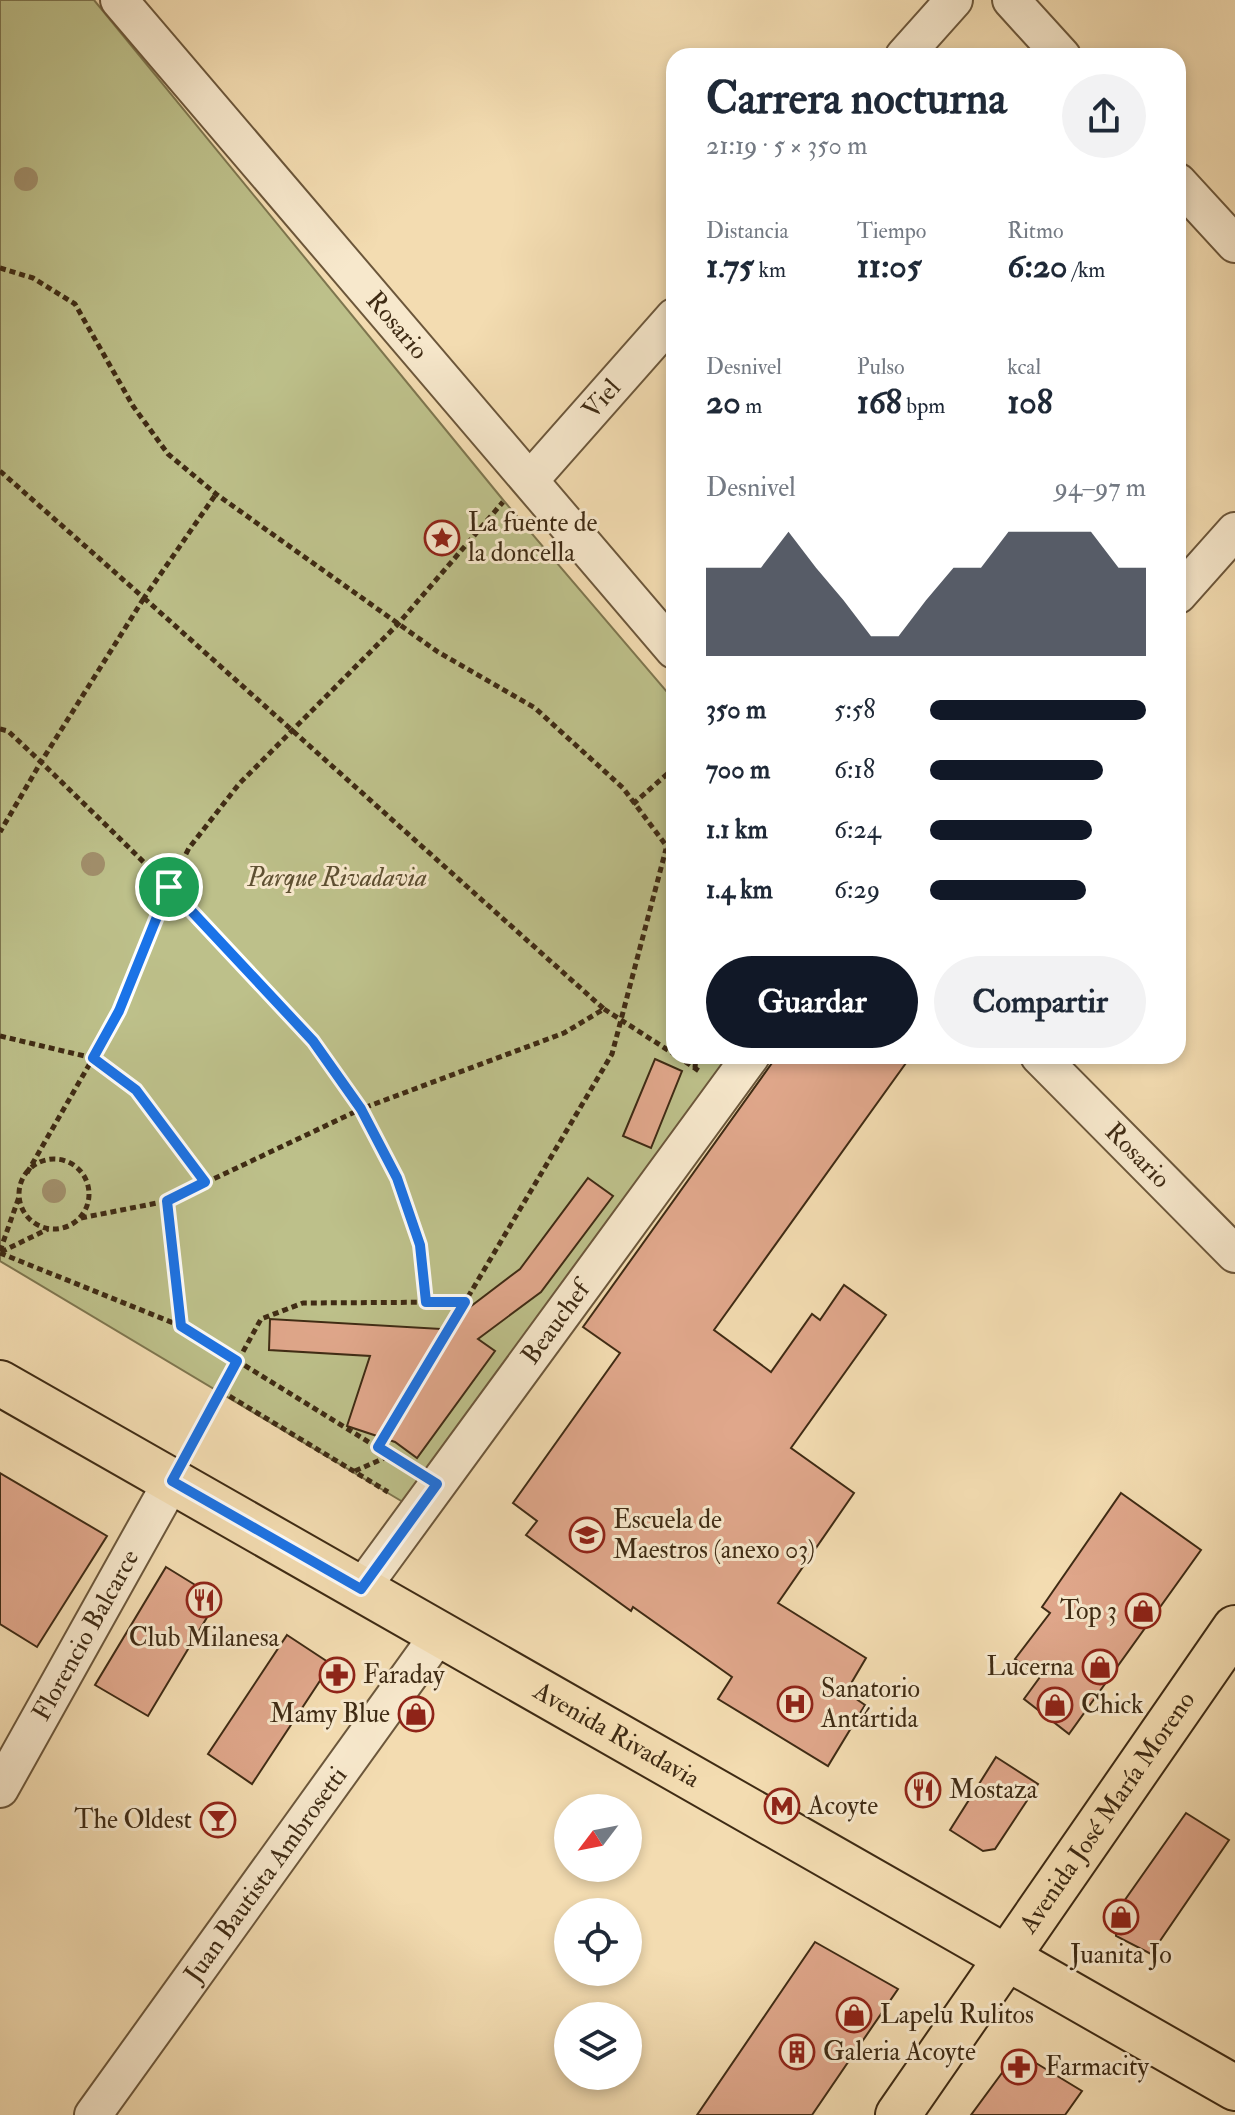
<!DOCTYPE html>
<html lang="es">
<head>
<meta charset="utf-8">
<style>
	:root { --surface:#fff; --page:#f2f2f3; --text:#1f2937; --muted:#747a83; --accent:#111827 }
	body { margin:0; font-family:"IM FELL Double Pica",serif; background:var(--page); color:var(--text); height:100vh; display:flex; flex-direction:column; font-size:30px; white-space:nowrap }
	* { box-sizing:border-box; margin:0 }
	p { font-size:26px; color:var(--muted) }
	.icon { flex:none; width:44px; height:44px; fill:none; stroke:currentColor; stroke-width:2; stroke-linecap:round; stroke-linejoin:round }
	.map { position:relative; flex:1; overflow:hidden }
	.side { position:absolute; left:666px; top:48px; width:520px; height:1016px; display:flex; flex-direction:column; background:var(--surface); border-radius:24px; box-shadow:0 4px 12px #0003 }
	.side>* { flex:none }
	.needle { width:52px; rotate:238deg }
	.tools { position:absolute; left:554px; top:1794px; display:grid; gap:16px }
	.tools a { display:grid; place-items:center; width:88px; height:88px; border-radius:50%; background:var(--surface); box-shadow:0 4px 12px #0003; font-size:40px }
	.pin { position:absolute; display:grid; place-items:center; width:68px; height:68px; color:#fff; margin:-34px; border:4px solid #fff; border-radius:50%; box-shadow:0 2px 8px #0007 }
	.round { display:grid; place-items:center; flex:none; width:84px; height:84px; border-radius:42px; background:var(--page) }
	.headline { display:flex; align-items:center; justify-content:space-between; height:136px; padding:0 40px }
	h1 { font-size:44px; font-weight:700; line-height:60px }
	.metrics { display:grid; grid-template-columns:repeat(3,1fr); gap:12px; height:136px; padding:8px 40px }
	.metrics div { display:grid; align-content:center }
	.metrics b { font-size:34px; font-weight:700 }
	.metrics small { font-size:22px; font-weight:400 }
	.metrics p { font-size:22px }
	.chart { height:224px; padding:16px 40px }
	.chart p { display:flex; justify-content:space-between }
	.chart svg { width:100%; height:144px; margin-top:8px; fill:var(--accent); opacity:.7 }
	.button { display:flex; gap:16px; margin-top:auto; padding:16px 40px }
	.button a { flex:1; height:92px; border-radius:48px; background:var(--accent); color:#fff; font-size:32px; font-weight:700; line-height:92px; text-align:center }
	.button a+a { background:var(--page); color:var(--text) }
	ul { padding:0 40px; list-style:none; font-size:26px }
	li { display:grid; grid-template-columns:128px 96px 1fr; align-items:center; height:60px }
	li i { height:20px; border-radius:10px; background:var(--accent) }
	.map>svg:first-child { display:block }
</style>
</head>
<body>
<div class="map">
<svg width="1235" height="2115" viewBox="0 0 1235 2115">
	<rect width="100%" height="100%" fill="#f3dcb1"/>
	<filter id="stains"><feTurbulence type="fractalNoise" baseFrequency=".0025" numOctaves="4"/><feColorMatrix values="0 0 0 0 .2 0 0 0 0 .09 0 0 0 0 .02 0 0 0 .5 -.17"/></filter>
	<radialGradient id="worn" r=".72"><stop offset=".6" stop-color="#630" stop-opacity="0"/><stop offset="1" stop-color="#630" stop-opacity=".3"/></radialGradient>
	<polygon fill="#bdc08a" stroke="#7e764f" stroke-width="2" points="0,0 94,0 504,501 674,700 674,1056 751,1056 418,1511 0,1261"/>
	<g fill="#e0a78b" stroke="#3f2b14" stroke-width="2">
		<polygon points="777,1056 911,1056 714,1330 771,1372 812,1314 820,1320 844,1285 886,1315 791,1448 854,1493 778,1603 866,1658 846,1692 865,1705 828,1766 718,1699 732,1677 633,1607 631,1611 526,1535 537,1521 513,1503 620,1353 583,1327"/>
		<polygon points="655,1059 682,1071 651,1148 623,1136"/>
		<polygon points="588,1178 613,1196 541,1292 478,1339 495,1351 417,1458 395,1442 347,1426 370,1356 269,1350 270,1319 441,1329 520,1269"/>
		<polygon points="0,1473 107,1536 37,1647 0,1624"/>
		<polygon points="1121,1493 1201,1550 1069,1734 1024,1699 1040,1677 1015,1659 1050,1613 1042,1607"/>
		<polygon points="166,1567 218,1599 148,1716 95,1685"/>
		<polygon points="287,1635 331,1664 252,1784 208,1754"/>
		<polygon points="996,1757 1038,1784 995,1849 983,1851 950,1830"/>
		<polygon points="1186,1813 1229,1840 1151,1954 1116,1936 1115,1914"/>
		<polygon points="815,1942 898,1989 812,2115 697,2115"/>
		<polygon points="1026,2057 1082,2091 1065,2115 971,2115 1010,2062"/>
	</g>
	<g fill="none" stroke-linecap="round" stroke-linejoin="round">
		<g stroke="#6c573b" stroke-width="40">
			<g id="minor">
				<path id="s1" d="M 119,0 L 674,650"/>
				<polyline points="1011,0 1062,56"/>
				<polyline points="904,56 954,0"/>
				<polyline points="1178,182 1235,244"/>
				<path id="s2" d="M 530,480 L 674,317"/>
				<polyline points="1178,595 1235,531"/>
				<path id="s3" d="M 1039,1056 L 1235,1254"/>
				<path id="s4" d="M 361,1589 L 751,1056"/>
				<path id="s5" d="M 0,1789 L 172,1481"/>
				<path id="s6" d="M 93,2115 L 440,1633"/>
			</g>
		</g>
		<g stroke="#3f2b14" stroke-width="48">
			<g id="major">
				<path id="s7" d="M 0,1383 L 1235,2088"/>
				<path id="s8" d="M 898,2115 L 1235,1628"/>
			</g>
		</g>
		<g stroke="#3f2b14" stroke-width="5" stroke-dasharray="6 4" stroke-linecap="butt">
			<polyline points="0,268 33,278 75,304 133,406 168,454 216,494 438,652 535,708 623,788 674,856"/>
			<polyline points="0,471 144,598 216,494"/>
			<path d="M 144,598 L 604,1009 L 564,1033 L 361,1109 C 269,980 154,872 41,762 Z"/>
			<polyline points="0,729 8,731 41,762 0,832"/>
			<polyline points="633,804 674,768"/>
			<polyline points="604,1009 674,1054"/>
			<polyline points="0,1036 93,1058 119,1011 169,887 189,848 239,784 398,624 503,502"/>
			<polyline points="677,1056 699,1071"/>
			<polyline points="695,1068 696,1056"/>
			<circle cx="54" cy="1194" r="35"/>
			<polyline points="27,1173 93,1058 136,1090 205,1182"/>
			<polyline points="167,1201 181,1326"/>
			<polyline points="81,1218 167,1201 361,1109 397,1178 420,1245 426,1302"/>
			<polyline points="0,1251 19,1197"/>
			<polyline points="1,1252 48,1229"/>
			<polyline points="0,1253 181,1326 409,1467"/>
			<polyline points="221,1391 388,1492"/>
			<polyline points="378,1447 465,1302"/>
			<polyline points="190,1448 261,1319 303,1303 465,1302 612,1054 666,849"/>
			<polyline points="355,1471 389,1456"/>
		</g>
		<use href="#minor" stroke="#f7e8cc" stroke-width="36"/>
		<use href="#major" stroke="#f3dcb1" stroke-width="44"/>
	</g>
	<g fill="#a18f6b">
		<circle cx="26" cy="179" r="12"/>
		<circle cx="93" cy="864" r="12"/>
		<circle cx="54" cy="1191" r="12"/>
	</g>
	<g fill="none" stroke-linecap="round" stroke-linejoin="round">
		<g stroke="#fff" stroke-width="16">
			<polygon id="route" points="169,887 313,1041 361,1109 397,1178 420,1245 426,1302 465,1302 378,1447 437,1484 361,1589 172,1481 237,1361 181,1326 167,1201 205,1182 136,1090 93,1058 119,1011"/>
		</g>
		<use href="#route" stroke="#1a73e8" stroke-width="10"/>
	</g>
	<defs>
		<g id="sight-ring" transform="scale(1.8)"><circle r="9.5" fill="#f7e8cc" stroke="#8f2418" stroke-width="1.5"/><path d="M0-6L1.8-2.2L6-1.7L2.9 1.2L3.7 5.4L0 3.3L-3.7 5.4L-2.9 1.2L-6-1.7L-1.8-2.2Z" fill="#8f2418"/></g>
		<g id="university-ring" transform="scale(1.8)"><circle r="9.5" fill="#f7e8cc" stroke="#8f2418" stroke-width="1.5"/><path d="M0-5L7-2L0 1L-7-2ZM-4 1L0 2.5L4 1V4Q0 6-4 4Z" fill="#8f2418"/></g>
		<g id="restaurant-ring" transform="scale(1.8)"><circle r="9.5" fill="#f7e8cc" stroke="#8f2418" stroke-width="1.5"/><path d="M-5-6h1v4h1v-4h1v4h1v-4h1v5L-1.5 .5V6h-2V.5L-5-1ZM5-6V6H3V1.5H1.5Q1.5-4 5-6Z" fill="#8f2418"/></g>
		<g id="shop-ring" transform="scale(1.8)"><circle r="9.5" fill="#f7e8cc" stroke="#8f2418" stroke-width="1.5"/><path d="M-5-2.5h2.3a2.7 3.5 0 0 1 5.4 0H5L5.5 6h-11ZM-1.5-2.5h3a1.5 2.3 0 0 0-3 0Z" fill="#8f2418"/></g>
		<g id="pharmacy-ring" transform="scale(1.8)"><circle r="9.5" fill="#f7e8cc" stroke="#8f2418" stroke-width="1.5"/><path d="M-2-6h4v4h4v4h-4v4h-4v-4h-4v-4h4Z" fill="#8f2418"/></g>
		<g id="hospital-ring" transform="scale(1.8)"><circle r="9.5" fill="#f7e8cc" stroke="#8f2418" stroke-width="1.5"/><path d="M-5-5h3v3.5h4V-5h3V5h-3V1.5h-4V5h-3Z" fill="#8f2418"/></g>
		<g id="metro-ring" transform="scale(1.8)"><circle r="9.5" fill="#f7e8cc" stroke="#8f2418" stroke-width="1.5"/><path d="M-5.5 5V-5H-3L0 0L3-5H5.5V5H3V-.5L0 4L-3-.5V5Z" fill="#8f2418"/></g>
		<g id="bar-ring" transform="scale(1.8)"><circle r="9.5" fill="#f7e8cc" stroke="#8f2418" stroke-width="1.5"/><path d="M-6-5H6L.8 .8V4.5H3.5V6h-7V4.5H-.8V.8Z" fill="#8f2418"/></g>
		<g id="building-ring" transform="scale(1.8)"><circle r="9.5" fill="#f7e8cc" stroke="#8f2418" stroke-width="1.5"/><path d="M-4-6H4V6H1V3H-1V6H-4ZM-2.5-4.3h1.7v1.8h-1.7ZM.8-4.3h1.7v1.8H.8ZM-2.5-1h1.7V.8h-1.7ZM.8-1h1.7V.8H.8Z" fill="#8f2418"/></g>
	</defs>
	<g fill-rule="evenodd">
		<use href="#sight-ring" x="442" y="538"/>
		<use href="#university-ring" x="587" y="1535"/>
		<use href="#restaurant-ring" x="204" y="1600"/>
		<use href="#shop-ring" x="1143" y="1611"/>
		<use href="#shop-ring" x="1100" y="1667"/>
		<use href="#pharmacy-ring" x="337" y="1675"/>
		<use href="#hospital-ring" x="795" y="1704"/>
		<use href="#shop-ring" x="1055" y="1705"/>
		<use href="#shop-ring" x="416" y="1714"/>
		<use href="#restaurant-ring" x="923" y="1790"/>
		<use href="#metro-ring" x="782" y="1806"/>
		<use href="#bar-ring" x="218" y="1820"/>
		<use href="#shop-ring" x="1121" y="1917"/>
		<use href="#shop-ring" x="854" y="2015"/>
		<use href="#building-ring" x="797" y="2052"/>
		<use href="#pharmacy-ring" x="1019" y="2067"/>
	</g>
	<g text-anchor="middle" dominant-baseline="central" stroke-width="6" stroke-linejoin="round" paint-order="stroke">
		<g font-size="26" fill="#3f2b14" stroke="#f7e8cc">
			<text stroke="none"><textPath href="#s1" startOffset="428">Rosario</textPath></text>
			<text stroke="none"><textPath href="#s2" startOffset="108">Viel</textPath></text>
			<text stroke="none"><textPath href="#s3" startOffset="140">Rosario</textPath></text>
			<text stroke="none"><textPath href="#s4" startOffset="330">Beauchef</textPath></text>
			<text stroke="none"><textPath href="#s5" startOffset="176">Florencio Balcarce</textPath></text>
			<text stroke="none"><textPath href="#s7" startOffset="710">Avenida Rivadavia</textPath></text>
			<text stroke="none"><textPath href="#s8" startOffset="368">Avenida José María Moreno</textPath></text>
			<text stroke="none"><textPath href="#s6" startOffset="296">Juan Bautista Ambrosetti</textPath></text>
		</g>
		<g font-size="26" fill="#3f2b14" stroke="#f7e8cc" text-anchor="start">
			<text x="468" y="523">La fuente de<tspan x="468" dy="30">la doncella</tspan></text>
			<text x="613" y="1520">Escuela de<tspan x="613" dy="30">Maestros (anexo 03)</tspan></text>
			<text x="1117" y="1611" text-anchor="end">Top 3</text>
			<text x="204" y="1638" text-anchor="middle">Club Milanesa</text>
			<text x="1074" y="1667" text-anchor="end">Lucerna</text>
			<text x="363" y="1675">Faraday</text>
			<text x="821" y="1689">Sanatorio<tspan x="821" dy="30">Antártida</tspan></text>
			<text x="1081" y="1705">Chick</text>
			<text x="390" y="1714" text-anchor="end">Mamy Blue</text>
			<text x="949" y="1790">Mostaza</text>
			<text x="808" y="1806">Acoyte</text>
			<text x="192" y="1820" text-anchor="end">The Oldest</text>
			<text x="1121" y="1955" text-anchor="middle">Juanita Jo</text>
			<text x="880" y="2015">Lapelu Rulitos</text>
			<text x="823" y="2052">Galeria Acoyte</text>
			<text x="1045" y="2067">Farmacity</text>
		</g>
		<g font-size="26" font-style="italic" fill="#5e5032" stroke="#f7e8cc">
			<text x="337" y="878">Parque Rivadavia</text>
		</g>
	</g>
	<rect width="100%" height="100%" filter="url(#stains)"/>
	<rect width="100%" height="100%" fill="url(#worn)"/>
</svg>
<div class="tools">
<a><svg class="needle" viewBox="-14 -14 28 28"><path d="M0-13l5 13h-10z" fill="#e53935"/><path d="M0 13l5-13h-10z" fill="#747a83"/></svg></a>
<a><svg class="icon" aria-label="locate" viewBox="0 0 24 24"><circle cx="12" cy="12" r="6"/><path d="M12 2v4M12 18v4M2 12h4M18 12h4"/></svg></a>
<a><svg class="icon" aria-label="layers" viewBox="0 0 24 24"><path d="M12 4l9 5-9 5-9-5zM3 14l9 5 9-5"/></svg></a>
</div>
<div class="pin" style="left:169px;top:887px;background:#1e9e55"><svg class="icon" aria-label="arrive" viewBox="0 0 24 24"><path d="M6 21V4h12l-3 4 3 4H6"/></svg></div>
<section class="side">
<div class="headline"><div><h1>Carrera nocturna</h1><p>21:19 · 5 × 350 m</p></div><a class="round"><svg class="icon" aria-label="share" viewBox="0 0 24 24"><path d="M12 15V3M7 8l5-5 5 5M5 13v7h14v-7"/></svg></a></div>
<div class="metrics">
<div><p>Distancia</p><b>1.75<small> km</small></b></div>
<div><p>Tiempo</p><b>11:05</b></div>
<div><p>Ritmo</p><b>6:20<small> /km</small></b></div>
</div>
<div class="metrics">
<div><p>Desnivel</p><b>20<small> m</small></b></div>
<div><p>Pulso</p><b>168<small> bpm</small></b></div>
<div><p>kcal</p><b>108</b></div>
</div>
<div class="chart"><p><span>Desnivel</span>94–97 m</p>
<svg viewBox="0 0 160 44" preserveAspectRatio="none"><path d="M0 44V17L10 17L20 17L30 6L40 17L50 27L60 38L70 38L80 27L90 17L100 17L110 6L120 6L130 6L140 6L150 17L160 17V44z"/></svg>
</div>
<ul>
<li><b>350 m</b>5:58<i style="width:100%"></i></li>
<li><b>700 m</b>6:18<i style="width:80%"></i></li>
<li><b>1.1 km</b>6:24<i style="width:75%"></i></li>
<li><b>1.4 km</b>6:29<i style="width:72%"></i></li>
</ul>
<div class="button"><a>Guardar</a><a>Compartir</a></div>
</section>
</div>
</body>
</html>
